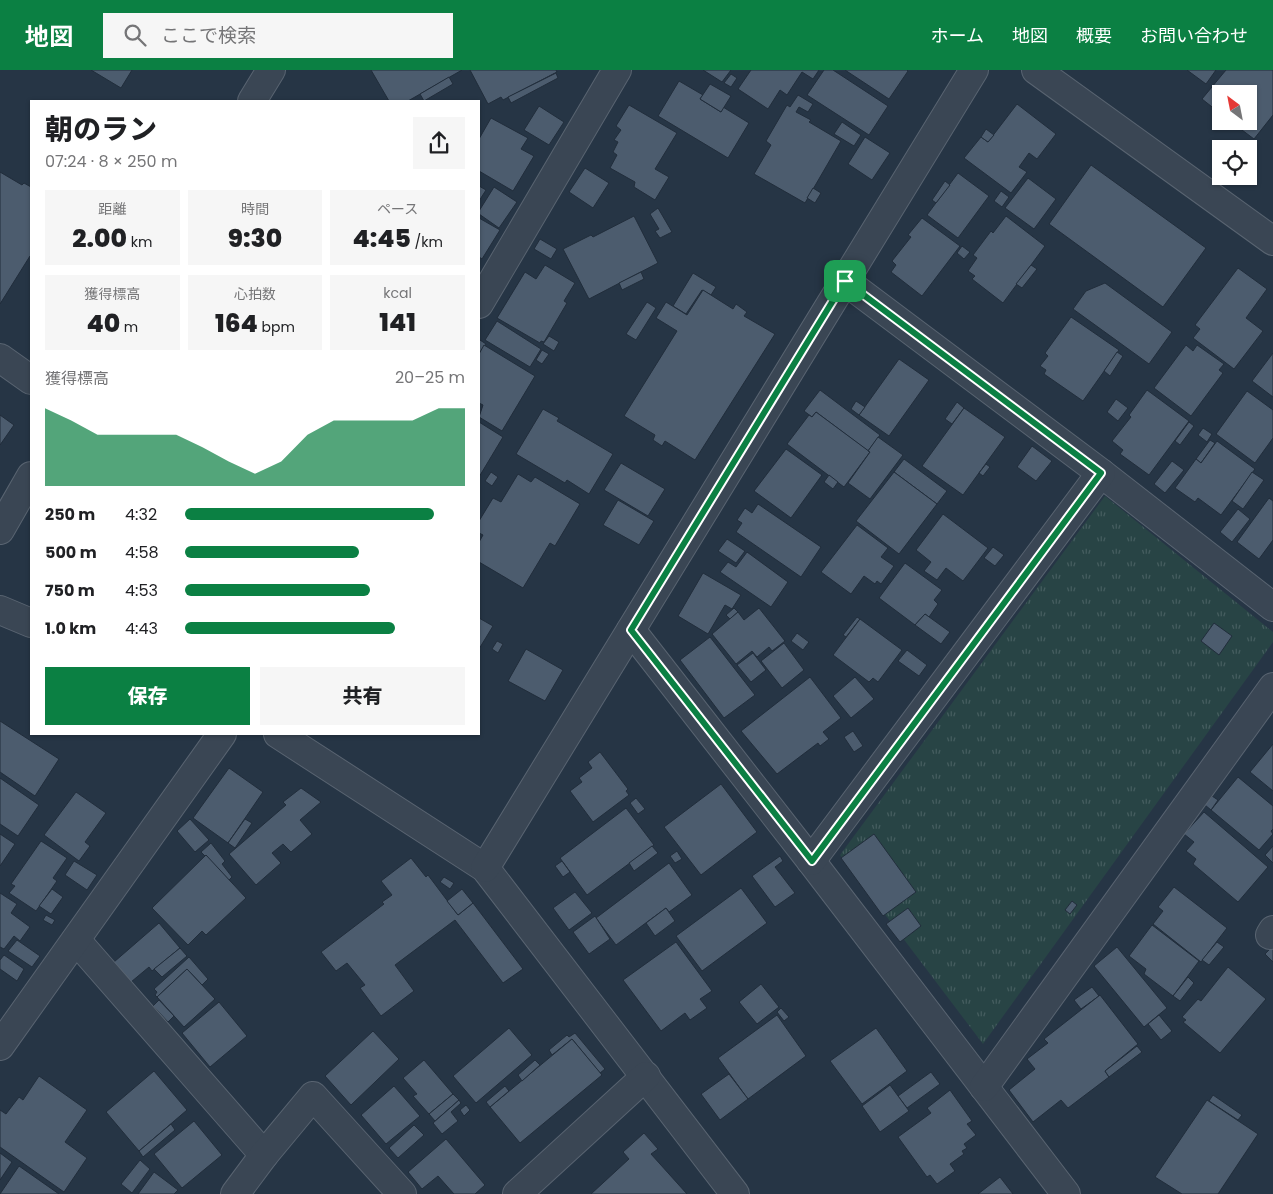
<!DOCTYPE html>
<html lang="ja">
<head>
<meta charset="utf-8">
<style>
	:root { --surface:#fff; --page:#f6f6f6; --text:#202124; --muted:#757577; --accent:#0b8043 }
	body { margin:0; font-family:Poppins,"Noto Sans JP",sans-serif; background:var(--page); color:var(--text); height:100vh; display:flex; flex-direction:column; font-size:19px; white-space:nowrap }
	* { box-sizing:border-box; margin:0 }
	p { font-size:16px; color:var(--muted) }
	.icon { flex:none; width:28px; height:28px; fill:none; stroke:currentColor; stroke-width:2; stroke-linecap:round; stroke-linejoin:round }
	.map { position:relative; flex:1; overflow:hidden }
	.panel { position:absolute; left:30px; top:30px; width:450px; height:635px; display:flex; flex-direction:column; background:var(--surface); border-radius:0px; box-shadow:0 1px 4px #0004 }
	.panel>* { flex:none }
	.needle { width:32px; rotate:328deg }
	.buttons { position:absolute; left:1212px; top:15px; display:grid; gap:10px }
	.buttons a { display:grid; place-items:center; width:45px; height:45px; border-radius:0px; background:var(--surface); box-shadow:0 1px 4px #0004; font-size:25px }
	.pin { position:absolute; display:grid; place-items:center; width:42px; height:42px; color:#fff; margin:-21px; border-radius:10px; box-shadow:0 2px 8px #0006 }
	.round { display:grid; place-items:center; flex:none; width:52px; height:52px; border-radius:0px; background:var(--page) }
	.headline { display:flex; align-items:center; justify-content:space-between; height:85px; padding:0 15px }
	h1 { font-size:28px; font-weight:800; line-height:38px }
	.metrics { display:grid; grid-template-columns:repeat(3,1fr); gap:8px; height:85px; padding:5px 15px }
	.metrics div { display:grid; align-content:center; border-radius:0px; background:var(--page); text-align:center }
	.metrics b { font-size:25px; font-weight:800 }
	.metrics small { font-size:14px; font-weight:400 }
	.metrics p { font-size:14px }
	.chart { height:140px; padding:10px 15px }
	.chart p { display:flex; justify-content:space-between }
	.chart svg { width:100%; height:90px; margin-top:5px; fill:var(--accent); opacity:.7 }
	.action { display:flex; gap:10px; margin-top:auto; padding:10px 15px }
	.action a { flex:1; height:58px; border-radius:0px; background:var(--accent); color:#fff; font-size:20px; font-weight:800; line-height:58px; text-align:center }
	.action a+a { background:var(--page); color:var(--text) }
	ul { padding:0 15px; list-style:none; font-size:16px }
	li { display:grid; grid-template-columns:80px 60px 1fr; align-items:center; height:38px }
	li i { height:12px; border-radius:6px; background:var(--accent) }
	header { display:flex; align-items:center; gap:30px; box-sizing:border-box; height:70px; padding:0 25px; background:var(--accent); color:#fff }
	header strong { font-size:24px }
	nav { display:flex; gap:28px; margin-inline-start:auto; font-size:18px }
	.search { width:350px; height:45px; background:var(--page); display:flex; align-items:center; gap:12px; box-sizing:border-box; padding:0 18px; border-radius:0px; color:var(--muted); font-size:19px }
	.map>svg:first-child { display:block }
</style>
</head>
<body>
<header>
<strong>地図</strong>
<div class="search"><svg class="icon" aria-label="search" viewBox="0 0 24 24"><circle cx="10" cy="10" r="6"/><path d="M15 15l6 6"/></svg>ここで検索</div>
<nav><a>ホーム</a><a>地図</a><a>概要</a><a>お問い合わせ</a></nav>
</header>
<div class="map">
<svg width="1273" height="1124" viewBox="0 0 1273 1124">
	<defs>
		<pattern id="park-tufts" width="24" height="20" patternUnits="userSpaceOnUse" patternTransform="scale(1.25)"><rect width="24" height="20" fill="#284445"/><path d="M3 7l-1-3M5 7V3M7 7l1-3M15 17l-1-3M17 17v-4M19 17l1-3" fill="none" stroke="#455d5f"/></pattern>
	</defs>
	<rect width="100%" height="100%" fill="#263545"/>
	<polygon fill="url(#park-tufts)" points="1105,426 1273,562 1273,572 983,974 840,785"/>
	<g fill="#4c5c6e" stroke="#212d3b">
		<polygon points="91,0 132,0 121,18"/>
		<polygon points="371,0 462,0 408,31 389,31"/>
		<polygon points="470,0 556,0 557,2 503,30 501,27 488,34"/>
		<polygon points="703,0 731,0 722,12"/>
		<polygon points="751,0 819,0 813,9 802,2 787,25 780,20 768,39 738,19"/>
		<polygon points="824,0 833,0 888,36 869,65 807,25"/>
		<polygon points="845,0 907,0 908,1 889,29"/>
		<polygon points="1187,0 1216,0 1206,14"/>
		<polygon points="1226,0 1273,0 1273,45 1254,69 1230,51 1249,51 1249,24 1221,24 1221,44 1202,29"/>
		<polygon points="556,3 558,8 511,33 508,27"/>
		<polygon points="731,4 737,8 731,17 724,13"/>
		<polygon points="449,7 453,14 424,31 420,24"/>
		<polygon points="679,11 703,25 700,29 721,42 723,37 749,53 728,88 658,46"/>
		<polygon points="710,14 731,26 721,42 700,29"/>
		<polygon points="798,25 813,34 808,42 799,37 796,42 811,50 809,52 841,71 805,133 754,104 771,75 766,71 787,35 790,37"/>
		<polygon points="1017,34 1056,64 1037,89 1029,83 1019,97 1027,102 1011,123 964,88 981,67 988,72"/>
		<polygon points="629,35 677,63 655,99 669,107 655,130 634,117 635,112 610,98 617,85 613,82 618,72 614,70 621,60 616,56"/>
		<polygon points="539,36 564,52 549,75 524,60"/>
		<polygon points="491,48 528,68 521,79 534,86 513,121 479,101 479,69"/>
		<polygon points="842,52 861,65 854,76 834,64"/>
		<polygon points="986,59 994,65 988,72 981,67"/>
		<polygon points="865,67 890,83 872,110 848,94"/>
		<polygon points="1091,95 1206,178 1163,237 1049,154"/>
		<polygon points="585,98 609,113 593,138 569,122"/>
		<polygon points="0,102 22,115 24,113 31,117 31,186 30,186 0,234"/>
		<polygon points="958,103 989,126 958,168 927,145"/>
		<polygon points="1028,108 1056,129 1034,159 1005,138"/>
		<polygon points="945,111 950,115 936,133 932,130"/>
		<polygon points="479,116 486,120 479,131"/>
		<polygon points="494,117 517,132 499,158 479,144 479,141"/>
		<polygon points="813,118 821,123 815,133 807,128"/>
		<polygon points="1001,121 1009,127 1002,137 994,131"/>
		<polygon points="658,138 672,162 660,168 655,161 659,159 650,144"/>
		<polygon points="634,146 658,193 589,229 563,179 591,165 593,167"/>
		<polygon points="1006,146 1045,176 1003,233 972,209 975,206 968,201 977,188 973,185 991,161 993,163"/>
		<polygon points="479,148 500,160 482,189 479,187"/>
		<polygon points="922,148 960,176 922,226 891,202 896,195 892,191 911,167 908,165"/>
		<polygon points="540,169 557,179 551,189 534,179"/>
		<polygon points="962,176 970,182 964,189 957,183"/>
		<polygon points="545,195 575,213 564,231 567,233 544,272 541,271 540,273 497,248 525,202 536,209"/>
		<polygon points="1031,195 1037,199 1022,218 1016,214"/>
		<polygon points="1238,198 1267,219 1246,248 1263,261 1234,299 1193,268 1200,259 1195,255"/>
		<polygon points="641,202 644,209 622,220 619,213"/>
		<polygon points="693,203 716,217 711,225 702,220 686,244 673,236"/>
		<polygon points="1105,213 1172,262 1149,294 1073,239 1086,221"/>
		<polygon points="703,220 733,239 736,234 747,242 744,246 775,264 695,390 665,371 662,376 653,370 655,365 624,346 677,261 656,248 666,232 687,245"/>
		<polygon points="647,232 656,238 636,270 626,264"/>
		<polygon points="1071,247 1119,280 1083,331 1044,304 1046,300 1040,296 1048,286 1045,283"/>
		<polygon points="497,251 541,279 530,297 485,270"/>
		<polygon points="549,266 559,272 554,281 543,274"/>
		<polygon points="480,270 486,274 479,284 479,272"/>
		<polygon points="484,275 535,306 502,361 479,347 483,335 479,333 479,284"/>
		<polygon points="1186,275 1193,281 1197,275 1224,294 1219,300 1223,303 1191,346 1154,318"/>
		<polygon points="542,280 549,284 542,294 536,290"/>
		<polygon points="1117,282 1123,286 1110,306 1104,301"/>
		<polygon points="1273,283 1273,327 1252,311"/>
		<polygon points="899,289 929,310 889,366 859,345"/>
		<polygon points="820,320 880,365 868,381 816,342 812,347 804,341"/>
		<polygon points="1147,320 1189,351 1149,405 1120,384 1123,380 1112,371 1131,347 1129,345"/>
		<polygon points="1247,321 1273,340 1273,368 1255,393 1216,364"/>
		<polygon points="1116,329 1128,338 1118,351 1107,342"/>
		<polygon points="856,331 865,337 859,345 851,339"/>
		<polygon points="957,332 964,338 952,354 945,349"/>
		<polygon points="964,338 1005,367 963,425 922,396"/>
		<polygon points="543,339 559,348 557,351 613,384 589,424 567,410 565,413 516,384"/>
		<polygon points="816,342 870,382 844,417 787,374 809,345 812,347"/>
		<polygon points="0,345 14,355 0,375"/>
		<polygon points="479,352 503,367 479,407"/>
		<polygon points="1189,352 1194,356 1180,375 1175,371"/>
		<polygon points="1203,358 1212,364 1207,372 1198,365"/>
		<polygon points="878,367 903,385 870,429 848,413 870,382 868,381"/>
		<polygon points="1210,370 1215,373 1201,393 1196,389"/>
		<polygon points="1217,371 1255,399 1221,445 1198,428 1195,432 1175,418 1196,389 1201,393"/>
		<polygon points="1032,376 1052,391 1036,411 1017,397"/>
		<polygon points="786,379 822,405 791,448 754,421"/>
		<polygon points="904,389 947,421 937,434 894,402"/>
		<polygon points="1172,391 1184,400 1165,423 1154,414"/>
		<polygon points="621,393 665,419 648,446 604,420"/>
		<polygon points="986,394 990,397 983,406 979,403"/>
		<polygon points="491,402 498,407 492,416 485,411"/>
		<polygon points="894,402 937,434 899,484 856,451"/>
		<polygon points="1252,402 1264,410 1243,439 1232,431"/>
		<polygon points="518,404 531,412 535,407 580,434 555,476 550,473 523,518 479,492 479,472 483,465 479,463 479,451 493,428 501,432"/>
		<polygon points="829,405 838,412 833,419 824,412"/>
		<polygon points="1269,428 1273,431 1273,470 1259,489 1237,472"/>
		<polygon points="618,430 654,451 639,475 603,455"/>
		<polygon points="758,434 821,477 801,507 736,462 742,453 737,450 745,438 752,443"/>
		<polygon points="1238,439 1250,449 1232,472 1220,462"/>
		<polygon points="943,444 988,478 963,511 946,498 937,510 924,501 931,492 916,480"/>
		<polygon points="857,455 888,478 881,487 894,496 881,514 877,511 875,514 864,506 851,524 821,502"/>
		<polygon points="727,469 745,481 736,493 718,481"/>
		<polygon points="993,477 1004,485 995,496 984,488"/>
		<polygon points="747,482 788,512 771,537 720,502 728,492 736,497"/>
		<polygon points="905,493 942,520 934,530 938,534 929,547 925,544 915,555 879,528"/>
		<polygon points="703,503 741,525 732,539 725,535 708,564 678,546"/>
		<polygon points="734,538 738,542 730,549 726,545"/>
		<polygon points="759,538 785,571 772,581 769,577 757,587 752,581 736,594 712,564 738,542 744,550"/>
		<polygon points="925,544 950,562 941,574 915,555"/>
		<polygon points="857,547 860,549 846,567 843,565"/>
		<polygon points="479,548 493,556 479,579"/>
		<polygon points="860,549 902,580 878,612 873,608 869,612 833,585"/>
		<polygon points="1214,553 1232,566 1219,585 1201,571"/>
		<polygon points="797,563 809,572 803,580 791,571"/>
		<polygon points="710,567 755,625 724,648 680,590"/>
		<polygon points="497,571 503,574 498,583 492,579"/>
		<polygon points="784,573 804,600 782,618 761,591"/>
		<polygon points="526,579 563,600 545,631 508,611"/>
		<polygon points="907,580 927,595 919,606 898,591"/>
		<polygon points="753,583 766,600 751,612 737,595"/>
		<polygon points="810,607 841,648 823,662 829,669 820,676 818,673 777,704 741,661"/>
		<polygon points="855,607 874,629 851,648 833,626"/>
		<polygon points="0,651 59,689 35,726 0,702"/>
		<polygon points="853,661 863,676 854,682 844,667"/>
		<polygon points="1273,674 1273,721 1250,702"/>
		<polygon points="600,682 628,719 626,721 629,725 593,752 570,721 582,712 579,708 592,698 588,692"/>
		<polygon points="229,698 263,722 228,773 193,748"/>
		<polygon points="1238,707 1273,736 1273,759 1271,761 1273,764 1259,780 1211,740"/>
		<polygon points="0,708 39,735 18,766 0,754"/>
		<polygon points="721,714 757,762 701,805 664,757"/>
		<polygon points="301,718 321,732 300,750 312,764 291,782 283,774 272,783 281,793 256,815 229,784 286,735 283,732"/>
		<polygon points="76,722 106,743 85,772 90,776 79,791 44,765"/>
		<polygon points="1212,726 1218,730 1211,740 1205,735"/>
		<polygon points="636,728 645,739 638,744 630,733"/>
		<polygon points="626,738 654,775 587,825 560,788"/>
		<polygon points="1204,742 1268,797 1238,832 1193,794 1196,789 1186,781 1194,772 1184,764"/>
		<polygon points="190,749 209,770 195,782 177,761"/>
		<polygon points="245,749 252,753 235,778 228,773"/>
		<polygon points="0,764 15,774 0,796"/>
		<polygon points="874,764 916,822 883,846 841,788"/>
		<polygon points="41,771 67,788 53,808 57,811 36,841 9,823 15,816 11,814"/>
		<polygon points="211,773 225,791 222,794 232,807 229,810 201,782"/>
		<polygon points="652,776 658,783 634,801 629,793"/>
		<polygon points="1273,776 1273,793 1265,785"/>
		<polygon points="677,781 682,789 675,793 670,786"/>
		<polygon points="206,785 246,828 206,865 202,861 188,875 152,838"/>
		<polygon points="780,786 783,791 775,797 795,823 775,837 752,806"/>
		<polygon points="411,788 426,807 428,805 458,845 473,833 523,899 503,913 455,850 395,895 414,921 381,946 360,918 365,915 347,893 336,901 321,882 384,834 382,832 392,825 381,811"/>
		<polygon points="74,791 97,805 87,820 65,805"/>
		<polygon points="562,791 570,802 563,807 555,796"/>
		<polygon points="669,793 692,825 669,842 666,838 616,875 596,848"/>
		<polygon points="444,807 454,813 450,819 440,812"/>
		<polygon points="1174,817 1227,858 1201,892 1153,854 1163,841 1158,837"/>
		<polygon points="741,818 767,853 702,901 676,866"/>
		<polygon points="52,819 63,827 51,844 39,836"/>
		<polygon points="462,819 473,833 458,845 447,831"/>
		<polygon points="575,822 592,843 569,860 553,838"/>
		<polygon points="0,823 17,834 11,843 30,857 20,871 14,866 4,879 0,877"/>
		<polygon points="1072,831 1077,835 1070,844 1065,840"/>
		<polygon points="666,838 675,851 655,866 646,853"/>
		<polygon points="908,838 921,856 900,872 886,854"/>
		<polygon points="46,845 55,850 52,855 43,850"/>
		<polygon points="595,846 610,869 589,884 573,862"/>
		<polygon points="159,853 180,878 152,901 149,897 131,912 114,892"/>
		<polygon points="1152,855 1199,891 1173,926 1144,904 1146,899 1129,886"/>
		<polygon points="17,870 40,886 32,897 8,881"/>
		<polygon points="676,872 712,921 700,929 707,938 690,950 685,943 661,961 623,910"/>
		<polygon points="1217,872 1224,877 1209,895 1202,890"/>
		<polygon points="1273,876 1273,892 1265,884"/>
		<polygon points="1117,877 1167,938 1144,957 1094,896"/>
		<polygon points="180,878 187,886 162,907 154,899"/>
		<polygon points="4,885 24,899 17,911 0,899 0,890"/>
		<polygon points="189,887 208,909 202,915 187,899 157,927 155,925 157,922 154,919"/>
		<polygon points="1228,897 1266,929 1220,983 1183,952 1186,950 1182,947 1198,929 1201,931"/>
		<polygon points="187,899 215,929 184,957 157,927"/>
		<polygon points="1188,907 1194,913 1180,931 1173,926"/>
		<polygon points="761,914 779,937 757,954 739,932"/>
		<polygon points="1092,917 1099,926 1081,939 1074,930"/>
		<polygon points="1100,925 1138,974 1105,1001 1109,1007 1068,1038 1061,1030 1033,1052 1009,1020 1035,999 1027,989 1048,973 1044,969"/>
		<polygon points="159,930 174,946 168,952 153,936"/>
		<polygon points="219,932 247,966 210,997 182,963"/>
		<polygon points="781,938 789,947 784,951 777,942"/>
		<polygon points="777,945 806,986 748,1029 718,988"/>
		<polygon points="1159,945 1172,961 1161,970 1148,954"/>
		<polygon points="509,958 532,985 476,1033 453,1006"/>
		<polygon points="876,958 907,1001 862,1034 830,991"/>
		<polygon points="373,961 399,989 351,1035 325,1006"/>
		<polygon points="575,963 605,999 600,1003 572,969 552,985 549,980 567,965 569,967"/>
		<polygon points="572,969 602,1005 520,1073 490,1037"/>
		<polygon points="1137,976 1142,982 1109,1007 1105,1001"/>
		<polygon points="424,990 453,1024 429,1044 413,1026 417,1024 403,1008"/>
		<polygon points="535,990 540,995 522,1011 518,1005"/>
		<polygon points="154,1001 187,1040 139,1081 106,1042"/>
		<polygon points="931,1002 940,1014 907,1038 898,1026"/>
		<polygon points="729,1004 748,1029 720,1050 701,1024"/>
		<polygon points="39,1006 87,1040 65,1072 87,1088 64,1122 0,1077 0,1040 6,1044 19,1027 23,1030"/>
		<polygon points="890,1015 909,1041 880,1062 862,1036"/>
		<polygon points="394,1016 420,1046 386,1074 361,1045"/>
		<polygon points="505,1016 509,1021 490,1037 486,1032"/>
		<polygon points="950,1020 972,1051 967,1054 976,1065 964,1074 967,1078 962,1081 964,1084 950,1094 955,1101 937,1114 930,1105 927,1107 898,1067 931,1043 927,1038"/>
		<polygon points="453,1024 459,1030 435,1051 429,1044"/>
		<polygon points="1213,1025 1242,1045 1238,1050 1209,1031"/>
		<polygon points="459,1030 461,1033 451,1042 458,1051 442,1064 433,1053"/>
		<polygon points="1207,1030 1258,1064 1218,1124 1182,1124 1155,1107"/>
		<polygon points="466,1035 470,1040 464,1046 460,1040"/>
		<polygon points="194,1051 222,1085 182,1118 154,1084"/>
		<polygon points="171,1054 175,1060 143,1087 139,1081"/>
		<polygon points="414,1055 424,1065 398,1088 389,1078"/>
		<polygon points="644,1063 658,1079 651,1084 687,1124 591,1124 629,1089 623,1082"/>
		<polygon points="446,1069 485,1115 475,1124 454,1124 438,1106 422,1119 408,1102"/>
		<polygon points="0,1083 12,1092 0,1110"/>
		<polygon points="140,1090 150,1099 132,1123 121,1114"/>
		<polygon points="19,1096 59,1124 0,1124"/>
		<polygon points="154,1102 178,1120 174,1124 138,1124"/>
		<polygon points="1000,1107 1013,1124 978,1124"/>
	</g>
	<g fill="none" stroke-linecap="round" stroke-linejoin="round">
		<g stroke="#596471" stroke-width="30">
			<g id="minor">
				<polyline points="845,211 1101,403 1273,537"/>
				<polyline points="479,234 617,0"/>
				<polyline points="0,288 31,310"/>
				<polyline points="0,540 31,553"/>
				<polyline points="631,560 811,791 1066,1124"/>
				<polyline points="278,664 485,798 735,1124"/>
				<polyline points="811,791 1101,403"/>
				<polyline points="485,798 974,0"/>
				<polyline points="1270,865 1273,860"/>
				<polyline points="76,870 264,1085"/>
				<polyline points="0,976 222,664"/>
				<polyline points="984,1017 1273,617"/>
				<polyline points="235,1124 264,1085 313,1026 402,1124"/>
				<polyline points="517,1124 646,1006"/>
			</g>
		</g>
		<g stroke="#596471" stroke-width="30">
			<g id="tertiary">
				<polyline points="1036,0 1273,171"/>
				<polyline points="252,31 271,0"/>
				<polyline points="0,460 31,406"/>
			</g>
		</g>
		<use href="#minor" stroke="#3a4654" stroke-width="28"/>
		<use href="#tertiary" stroke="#3a4654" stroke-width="28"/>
	</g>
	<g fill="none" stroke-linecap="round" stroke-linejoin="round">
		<g stroke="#fff" stroke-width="10">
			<polygon id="route" points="845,211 1101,403 812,791 631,560"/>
		</g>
		<use href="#route" stroke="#0b8043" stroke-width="6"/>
	</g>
</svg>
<div class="buttons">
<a><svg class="needle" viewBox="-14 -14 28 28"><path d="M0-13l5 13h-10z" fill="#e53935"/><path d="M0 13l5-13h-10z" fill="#757577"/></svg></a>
<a><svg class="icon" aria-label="locate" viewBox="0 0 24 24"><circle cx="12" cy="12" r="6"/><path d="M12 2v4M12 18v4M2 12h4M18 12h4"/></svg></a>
</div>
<div class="pin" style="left:845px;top:211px;background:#1e9e55"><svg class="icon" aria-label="arrive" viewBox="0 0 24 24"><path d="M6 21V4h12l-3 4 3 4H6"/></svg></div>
<section class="panel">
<div class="headline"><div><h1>朝のラン</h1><p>07:24 · 8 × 250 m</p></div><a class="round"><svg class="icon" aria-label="share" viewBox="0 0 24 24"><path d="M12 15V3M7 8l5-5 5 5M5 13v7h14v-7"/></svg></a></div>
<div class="metrics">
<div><p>距離</p><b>2.00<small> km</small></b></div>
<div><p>時間</p><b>9:30</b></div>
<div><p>ペース</p><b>4:45<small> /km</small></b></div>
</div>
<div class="metrics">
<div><p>獲得標高</p><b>40<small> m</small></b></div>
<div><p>心拍数</p><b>164<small> bpm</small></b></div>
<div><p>kcal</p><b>141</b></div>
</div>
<div class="chart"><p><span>獲得標高</span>20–25 m</p>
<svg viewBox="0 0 160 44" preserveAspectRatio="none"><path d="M0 44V6L10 12L20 19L30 19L40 19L50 19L60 25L70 32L80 38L90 32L100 19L110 12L120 12L130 12L140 12L150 6L160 6V44z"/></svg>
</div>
<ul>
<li><b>250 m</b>4:32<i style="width:89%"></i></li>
<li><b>500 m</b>4:58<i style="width:62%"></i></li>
<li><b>750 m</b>4:53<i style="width:66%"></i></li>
<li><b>1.0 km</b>4:43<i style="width:75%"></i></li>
</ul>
<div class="action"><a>保存</a><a>共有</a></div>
</section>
</div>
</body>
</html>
